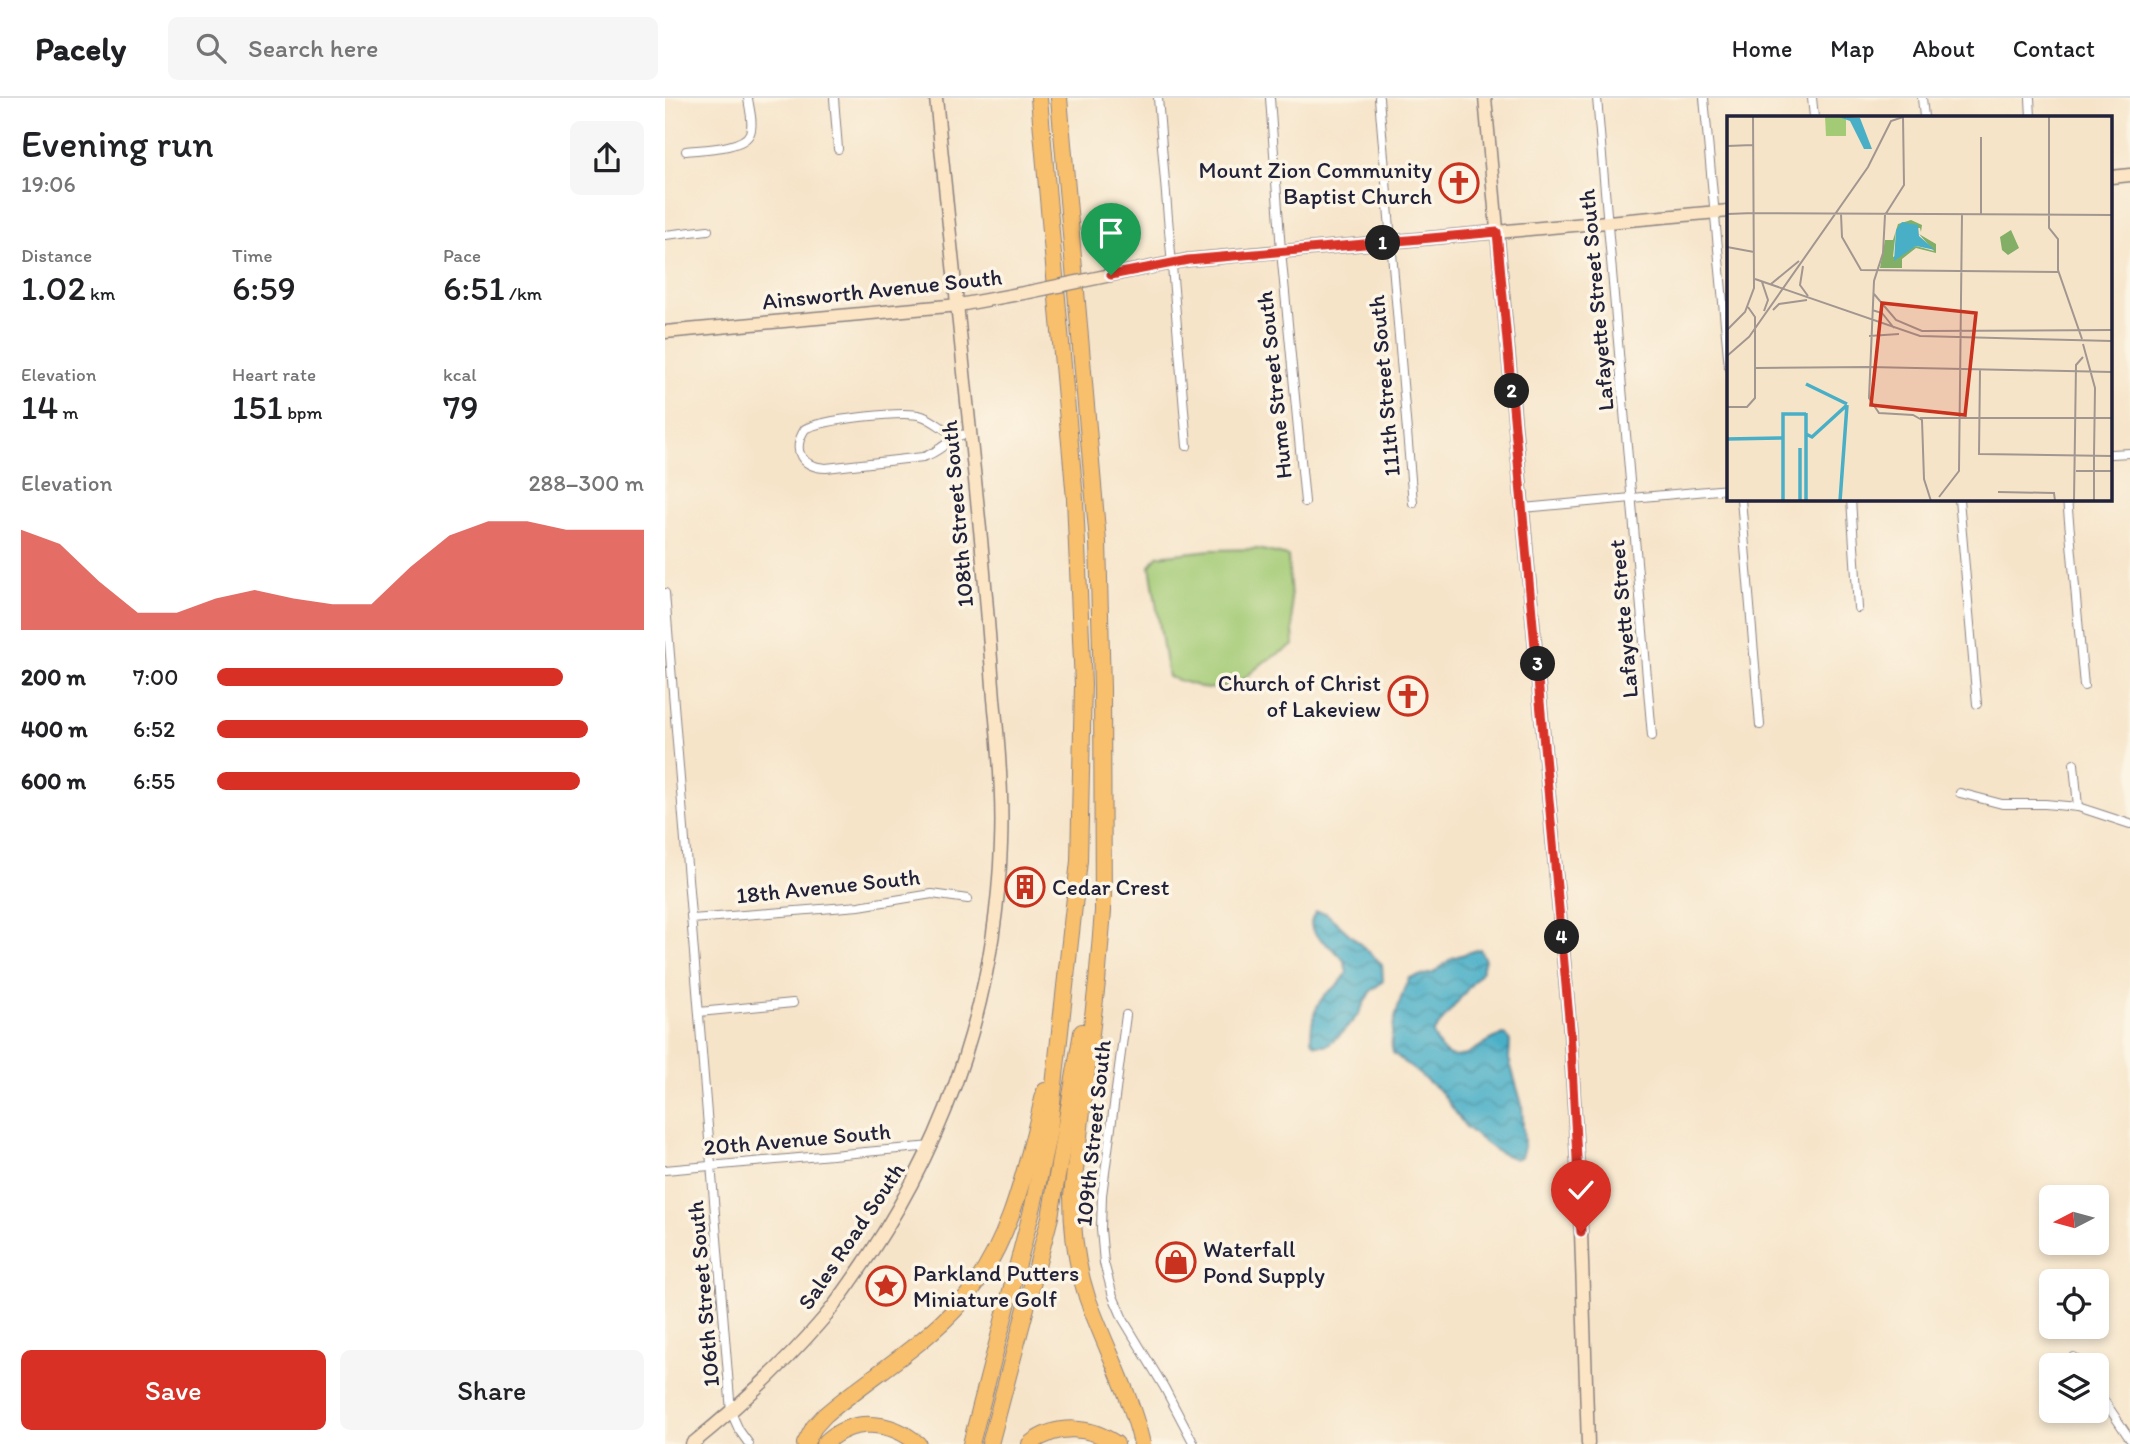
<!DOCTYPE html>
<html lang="en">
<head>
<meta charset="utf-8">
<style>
	:root { --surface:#fff; --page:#f6f6f6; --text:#202124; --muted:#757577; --line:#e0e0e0; --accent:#d93025 }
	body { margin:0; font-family:Itim,sans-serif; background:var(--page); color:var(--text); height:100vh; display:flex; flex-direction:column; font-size:26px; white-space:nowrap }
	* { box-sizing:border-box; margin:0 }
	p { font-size:23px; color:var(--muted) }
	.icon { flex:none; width:38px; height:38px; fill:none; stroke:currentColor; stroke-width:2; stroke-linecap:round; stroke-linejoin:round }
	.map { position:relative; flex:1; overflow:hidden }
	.sheet { display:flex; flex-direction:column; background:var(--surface); width:665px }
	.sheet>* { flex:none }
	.needle { width:46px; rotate:264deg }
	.tools { position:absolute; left:1374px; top:1087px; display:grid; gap:14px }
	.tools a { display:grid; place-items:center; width:70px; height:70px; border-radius:10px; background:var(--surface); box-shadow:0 4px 10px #0003; font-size:35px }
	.pin { position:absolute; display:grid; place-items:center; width:60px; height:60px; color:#fff; margin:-72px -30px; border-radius:50% 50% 50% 0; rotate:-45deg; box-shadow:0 0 7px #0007 }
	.pin .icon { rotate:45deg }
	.km { position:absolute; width:35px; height:35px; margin:-18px; border-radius:50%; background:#222; color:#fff; font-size:19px; line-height:35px; text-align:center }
	.round { display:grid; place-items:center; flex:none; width:74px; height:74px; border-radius:10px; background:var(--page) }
	.head { display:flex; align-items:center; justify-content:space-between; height:119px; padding:0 21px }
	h1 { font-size:38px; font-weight:600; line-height:52px }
	.metrics { display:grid; grid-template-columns:repeat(3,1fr); gap:10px; height:119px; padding:7px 21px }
	.metrics div { display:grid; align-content:center }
	.metrics b { font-size:35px; font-weight:600 }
	.metrics small { font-size:19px; font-weight:400 }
	.metrics p { font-size:19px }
	.chart { height:196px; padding:14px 21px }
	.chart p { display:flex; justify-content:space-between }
	.chart svg { width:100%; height:126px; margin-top:7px; fill:var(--accent); opacity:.7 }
	.action { display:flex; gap:14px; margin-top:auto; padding:14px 21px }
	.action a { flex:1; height:80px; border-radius:10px; background:var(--accent); color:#fff; font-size:28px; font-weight:600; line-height:80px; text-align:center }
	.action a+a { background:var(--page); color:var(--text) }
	ul { padding:0 21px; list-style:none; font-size:23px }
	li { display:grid; grid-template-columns:112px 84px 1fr; align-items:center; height:52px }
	li i { height:18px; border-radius:9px; background:var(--accent) }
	header { display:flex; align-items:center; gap:42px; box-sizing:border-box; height:98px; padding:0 35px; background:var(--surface); border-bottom:2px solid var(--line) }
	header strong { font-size:33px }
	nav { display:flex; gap:38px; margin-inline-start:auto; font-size:24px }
	.search { width:490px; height:63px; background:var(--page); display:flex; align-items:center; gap:18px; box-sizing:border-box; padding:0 24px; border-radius:10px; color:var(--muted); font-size:26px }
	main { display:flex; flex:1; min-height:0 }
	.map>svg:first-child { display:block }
</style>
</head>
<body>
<header>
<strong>Pacely</strong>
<div class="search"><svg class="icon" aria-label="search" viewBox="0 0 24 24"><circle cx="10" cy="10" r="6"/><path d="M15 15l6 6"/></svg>Search here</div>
<nav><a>Home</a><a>Map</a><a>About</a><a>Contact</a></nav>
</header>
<main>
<section class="sheet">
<div class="head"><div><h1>Evening run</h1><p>19:06</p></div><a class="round"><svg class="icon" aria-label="share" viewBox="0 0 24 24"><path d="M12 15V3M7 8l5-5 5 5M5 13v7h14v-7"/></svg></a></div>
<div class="metrics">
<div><p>Distance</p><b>1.02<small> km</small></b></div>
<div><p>Time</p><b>6:59</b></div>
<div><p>Pace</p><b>6:51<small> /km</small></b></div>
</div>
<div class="metrics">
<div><p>Elevation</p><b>14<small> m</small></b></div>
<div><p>Heart rate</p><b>151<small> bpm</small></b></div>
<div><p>kcal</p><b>79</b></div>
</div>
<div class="chart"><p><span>Elevation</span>288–300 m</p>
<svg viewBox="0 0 160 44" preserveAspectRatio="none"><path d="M0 44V9L10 14L20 27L30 38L40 38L50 33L60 30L70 33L80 35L90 35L100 22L110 11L120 6L130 6L140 9L150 9L160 9V44z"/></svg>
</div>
<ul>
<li><b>200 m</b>7:00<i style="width:81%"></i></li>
<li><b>400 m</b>6:52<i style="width:87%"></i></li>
<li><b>600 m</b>6:55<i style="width:85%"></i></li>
</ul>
<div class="action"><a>Save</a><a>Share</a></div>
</section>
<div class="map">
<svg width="1465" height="1346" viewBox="0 0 1465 1346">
	<defs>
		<pattern id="water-waves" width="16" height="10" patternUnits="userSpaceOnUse" patternTransform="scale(1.75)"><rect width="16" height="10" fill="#48afc7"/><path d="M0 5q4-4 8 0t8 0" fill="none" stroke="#3c8ea3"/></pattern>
	</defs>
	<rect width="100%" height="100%" fill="#fcf5e5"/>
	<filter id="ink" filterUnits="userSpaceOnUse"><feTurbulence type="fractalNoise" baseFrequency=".0143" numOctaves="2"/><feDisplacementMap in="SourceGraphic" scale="14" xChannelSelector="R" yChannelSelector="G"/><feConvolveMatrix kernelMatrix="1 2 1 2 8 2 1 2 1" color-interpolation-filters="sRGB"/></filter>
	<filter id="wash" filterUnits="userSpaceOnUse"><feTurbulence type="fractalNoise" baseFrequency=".00686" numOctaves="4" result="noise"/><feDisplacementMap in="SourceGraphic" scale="28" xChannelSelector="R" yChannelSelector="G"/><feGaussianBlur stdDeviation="1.57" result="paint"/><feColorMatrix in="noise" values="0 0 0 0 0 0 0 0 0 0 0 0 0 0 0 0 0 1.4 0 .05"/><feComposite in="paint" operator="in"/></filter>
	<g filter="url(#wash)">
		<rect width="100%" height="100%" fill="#f6e4c9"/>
		<polygon fill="#a3ca74" stroke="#627658" stroke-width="2" points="593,451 623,458 629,547 599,564 576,583 562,588 542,591 503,579 485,468 492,458 546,452"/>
		<g fill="url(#water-waves)" stroke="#356881" stroke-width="2">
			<path d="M 651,814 L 661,815 L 717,866 L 718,883 L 705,894 L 693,917 L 675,937 L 662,947 L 651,947 L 646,942 C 646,926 649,907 662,895 C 670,889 677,884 682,875 C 681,871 681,867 679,863 C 670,846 633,837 651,814 Z"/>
			<path d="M 815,851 L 820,862 L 816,874 L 768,935 C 787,987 815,938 841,937 L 845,943 L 844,961 L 857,1007 L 859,1049 L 856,1059 L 850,1061 L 831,1053 L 815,1041 L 800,1028 L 776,994 L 728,955 C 722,938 736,897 744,880 L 768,875 L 787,860 Z"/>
		</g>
	</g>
	<g filter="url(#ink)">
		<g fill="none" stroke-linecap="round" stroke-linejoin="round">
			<g stroke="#8c8382" stroke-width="10">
				<g id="street">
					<polyline points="169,0 173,51"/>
					<polyline points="493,0 522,348"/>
					<polyline points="605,0 616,153 640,404"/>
					<polyline points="714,0 748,405"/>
					<polyline points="932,0 987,638"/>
					<polyline points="1039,0 1064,269"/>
					<polyline points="1147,0 1149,19"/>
					<polyline points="1257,0 1259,19"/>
					<polyline points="1365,0 1366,19"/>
					<path d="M 21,53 C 36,51 79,51 85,35 C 89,25 84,10 83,0"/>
					<polyline points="0,137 43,132"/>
					<path d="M 296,337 C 282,343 273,355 258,359 L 161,370 C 137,369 126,353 140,331 C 154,322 240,312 257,318 C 278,326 278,338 306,337"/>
					<polyline points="1446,356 1465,355"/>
					<polyline points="1076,401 1095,627"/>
					<polyline points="1186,401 1193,510"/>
					<polyline points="1294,401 1312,606"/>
					<polyline points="1402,401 1419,588"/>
					<polyline points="858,410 1064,391"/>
					<polyline points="0,495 66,1314 74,1332 84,1346"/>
					<polyline points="1409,666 1413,709"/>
					<polyline points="1295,695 1337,706 1380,706 1413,709 1465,726"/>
					<polyline points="27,821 194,808 267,796 303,801"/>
					<polyline points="34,914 128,905"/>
					<polyline points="461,917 437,1097 436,1131 439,1165 448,1198 458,1221 499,1289 529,1346"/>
					<polyline points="0,1072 267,1048"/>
					<polyline points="1409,1259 1414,1267"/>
					<polyline points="1432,1292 1465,1341"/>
				</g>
			</g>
			<g stroke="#8c8382" stroke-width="15">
				<g id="secondary">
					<polyline points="820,0 905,931 916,1134 923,1346"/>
					<polyline points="1446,79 1465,77"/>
					<polyline points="446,177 522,162 1064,113"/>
					<polyline points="0,234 294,207 364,194"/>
					<path d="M 27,1346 C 74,1308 119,1267 158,1221 C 175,1201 190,1178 205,1156 C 286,1033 331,894 336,746 C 338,697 334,649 329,601 C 325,548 321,494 316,441 C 302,294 287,147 271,0"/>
				</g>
			</g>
			<g stroke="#8c8382" stroke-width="18">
				<g id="highway">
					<path d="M 394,0 L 433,444 L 437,590 L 438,813 L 432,884 L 407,1098 C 407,1133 411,1166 422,1199 C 440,1249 465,1294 477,1346"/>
					<path d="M 140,1346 L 149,1329 L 160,1317 C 204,1279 257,1249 296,1205 C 347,1147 362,1065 380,993"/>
					<path d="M 159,1346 C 186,1319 225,1322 253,1346"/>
					<polyline points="306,1346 368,1108 384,1032 414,763 418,587 410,401 374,0"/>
					<polyline points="325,1346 385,1119 417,934"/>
					<path d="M 365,1346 C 392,1325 425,1328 451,1346"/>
				</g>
			</g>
			<use href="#street" stroke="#fff" stroke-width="8"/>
			<use href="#secondary" stroke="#fce5c4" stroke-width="12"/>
			<use href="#highway" stroke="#f8bf6c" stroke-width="16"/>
			<g stroke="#8c8382" stroke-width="15" stroke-linecap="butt">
				<polyline id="secondary-bridge" points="364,194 446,177"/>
			</g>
			<use href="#secondary-bridge" stroke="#fce5c4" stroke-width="12"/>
		</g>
	</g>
	<g fill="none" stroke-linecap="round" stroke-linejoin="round" filter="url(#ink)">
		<g stroke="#fff" stroke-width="14">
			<polyline id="route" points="446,177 523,162 832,134 905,931 916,1134"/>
		</g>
		<use href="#route" stroke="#d93025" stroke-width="9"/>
	</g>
	<defs>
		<g id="church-ring" transform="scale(2.0125)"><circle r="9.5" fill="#fcf5e5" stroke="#c8321e" stroke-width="1.5"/><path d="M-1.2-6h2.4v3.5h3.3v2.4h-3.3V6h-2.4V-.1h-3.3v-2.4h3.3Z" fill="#c8321e"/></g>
		<g id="building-ring" transform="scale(2.0125)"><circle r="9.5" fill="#fcf5e5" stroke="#c8321e" stroke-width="1.5"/><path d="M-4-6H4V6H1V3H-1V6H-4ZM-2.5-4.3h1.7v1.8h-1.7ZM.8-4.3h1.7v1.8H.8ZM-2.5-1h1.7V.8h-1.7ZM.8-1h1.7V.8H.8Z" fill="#c8321e"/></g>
		<g id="shop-ring" transform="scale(2.0125)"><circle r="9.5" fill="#fcf5e5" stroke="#c8321e" stroke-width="1.5"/><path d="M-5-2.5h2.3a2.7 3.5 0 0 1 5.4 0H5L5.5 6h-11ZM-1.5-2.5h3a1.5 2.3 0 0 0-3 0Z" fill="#c8321e"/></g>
		<g id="sight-ring" transform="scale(2.0125)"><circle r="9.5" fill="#fcf5e5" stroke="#c8321e" stroke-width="1.5"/><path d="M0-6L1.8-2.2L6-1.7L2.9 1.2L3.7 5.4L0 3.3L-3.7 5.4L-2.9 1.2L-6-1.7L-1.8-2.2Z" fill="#c8321e"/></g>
	</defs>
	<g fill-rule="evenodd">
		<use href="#church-ring" x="794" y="85"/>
		<use href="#church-ring" x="743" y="598"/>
		<use href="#building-ring" x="360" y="789"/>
		<use href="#shop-ring" x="511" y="1164"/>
		<use href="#sight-ring" x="221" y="1188"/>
	</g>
	<g text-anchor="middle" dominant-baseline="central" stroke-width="7" stroke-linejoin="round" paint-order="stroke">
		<g font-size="23" fill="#22223b" stroke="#fcf5e5" text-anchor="start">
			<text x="767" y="72" text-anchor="end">Mount Zion Community<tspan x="767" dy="26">Baptist Church</tspan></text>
			<text x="716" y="585" text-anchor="end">Church of Christ<tspan x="716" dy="26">of Lakeview</tspan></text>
			<text x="387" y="789">Cedar Crest</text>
			<text x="538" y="1151">Waterfall<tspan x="538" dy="26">Pond Supply</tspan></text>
			<text x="248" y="1175">Parkland Putters<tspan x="248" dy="26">Miniature Golf</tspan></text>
		</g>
		<g font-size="23" fill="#22223b" stroke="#fcf5e5">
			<text transform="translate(217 191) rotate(-6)">Ainsworth Avenue South</text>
			<text transform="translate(931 202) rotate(-95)">Lafayette Street South</text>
			<text transform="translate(609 287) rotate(-96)">Hume Street South</text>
			<text transform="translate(719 288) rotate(-95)">111th Street South</text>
			<text transform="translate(292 416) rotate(-95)">108th Street South</text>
			<text transform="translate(958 521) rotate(-95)">Lafayette Street</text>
			<text transform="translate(163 788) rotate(-6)">18th Avenue South</text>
			<text transform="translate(428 1035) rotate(-84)">109th Street South</text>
			<text transform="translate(132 1041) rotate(-5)">20th Avenue South</text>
			<text transform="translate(186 1138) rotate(-56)">Sales Road South</text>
			<text transform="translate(38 1196) rotate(-95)">106th Street South</text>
		</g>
	</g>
	<g transform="translate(1062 18)">
		<rect width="385" height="385" fill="#f6e4c9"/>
		<path d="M 184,104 L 195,109 L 194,116 L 193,112 L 169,114 L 166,141 L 189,130 L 207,135 L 192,118 L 209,128 L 209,137 L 189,132 L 175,143 L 175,152 L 153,152 L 158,124 L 166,124 L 171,108 ZM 284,114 L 292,132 L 281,139 L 275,134 L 273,121 Z" fill="#82ae66"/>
		<path d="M 98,0 L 119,0 L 119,20 L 99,20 Z" fill="#a3ca74"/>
		<path d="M 109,0 L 133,2 L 145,33 L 137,33 L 123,5 ZM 175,106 L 191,109 L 192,120 L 208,134 L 189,130 L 167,145 L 169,114 Z" fill="#48afc7"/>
		<path fill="none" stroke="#48afc7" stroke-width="3.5" d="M 79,268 L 120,288M 79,297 L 79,385M 79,318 L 85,321 L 120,289M 0,323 L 56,322M 73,332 L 73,385M 56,385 L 56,298 L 79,298M 113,385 L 120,289"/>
		<path fill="none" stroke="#a19690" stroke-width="2" d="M 176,0 L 177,69 L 158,99 L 156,137 L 147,165 L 142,282 L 152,297 L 186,299 L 195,304 L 197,363 L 204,385M 322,0 L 322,112 L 331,123 L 331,154 L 355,223M 0,30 L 26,29M 27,97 L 385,99M 0,98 L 27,97M 114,98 L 115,121 L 134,154 L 332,156M 254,98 L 254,21M 0,131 L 27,136M 76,150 L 73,169 L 81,180M 28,163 L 193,220 L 385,225M 35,166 L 41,184 L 37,195M 44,168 L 72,145M 147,178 L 169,204 L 195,215 L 385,214M 46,194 L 52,188 L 80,184M 145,194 L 155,197 L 167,212M 0,214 L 18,196 L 27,172 L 26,0M 142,220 L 172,218M 22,221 L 141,51 L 164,5 L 176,1M 356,228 L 368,272 L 367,340M 0,240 L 23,220M 142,251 L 385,256M 28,252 L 142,251M 253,254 L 252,338 L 385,340M 0,291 L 20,291 L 28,282 L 28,201 L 21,191M 193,302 L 385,302M 349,355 L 385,355M 271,376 L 327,377 L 328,385M 212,381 L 232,355 L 235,98M 347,385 L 349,249 L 356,241M 367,385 L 367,340"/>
		<path fill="#c8321e" fill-opacity="0.15" stroke="#c8321e" stroke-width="3.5" d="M 155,187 L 249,197 L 238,299 L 144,289 Z"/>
		<rect width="385" height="385" fill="none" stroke="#22223b" stroke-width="3.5"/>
	</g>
</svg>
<div class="tools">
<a><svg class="needle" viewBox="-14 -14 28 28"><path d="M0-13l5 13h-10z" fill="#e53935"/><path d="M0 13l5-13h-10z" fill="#757577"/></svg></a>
<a><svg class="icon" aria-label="locate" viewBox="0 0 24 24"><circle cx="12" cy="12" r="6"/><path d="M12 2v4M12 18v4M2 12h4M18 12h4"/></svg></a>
<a><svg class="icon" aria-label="layers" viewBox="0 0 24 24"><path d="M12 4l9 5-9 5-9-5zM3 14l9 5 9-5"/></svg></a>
</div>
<div class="pin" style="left:446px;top:177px;background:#1e9e55"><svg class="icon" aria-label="arrive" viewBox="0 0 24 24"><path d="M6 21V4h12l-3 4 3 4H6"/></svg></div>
<div class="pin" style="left:916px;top:1134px;background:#d93025"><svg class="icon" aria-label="check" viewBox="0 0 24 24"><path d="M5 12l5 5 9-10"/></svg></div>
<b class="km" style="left:718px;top:145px">1</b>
<b class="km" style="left:847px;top:293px">2</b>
<b class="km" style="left:873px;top:566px">3</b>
<b class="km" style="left:897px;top:839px">4</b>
</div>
</main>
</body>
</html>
